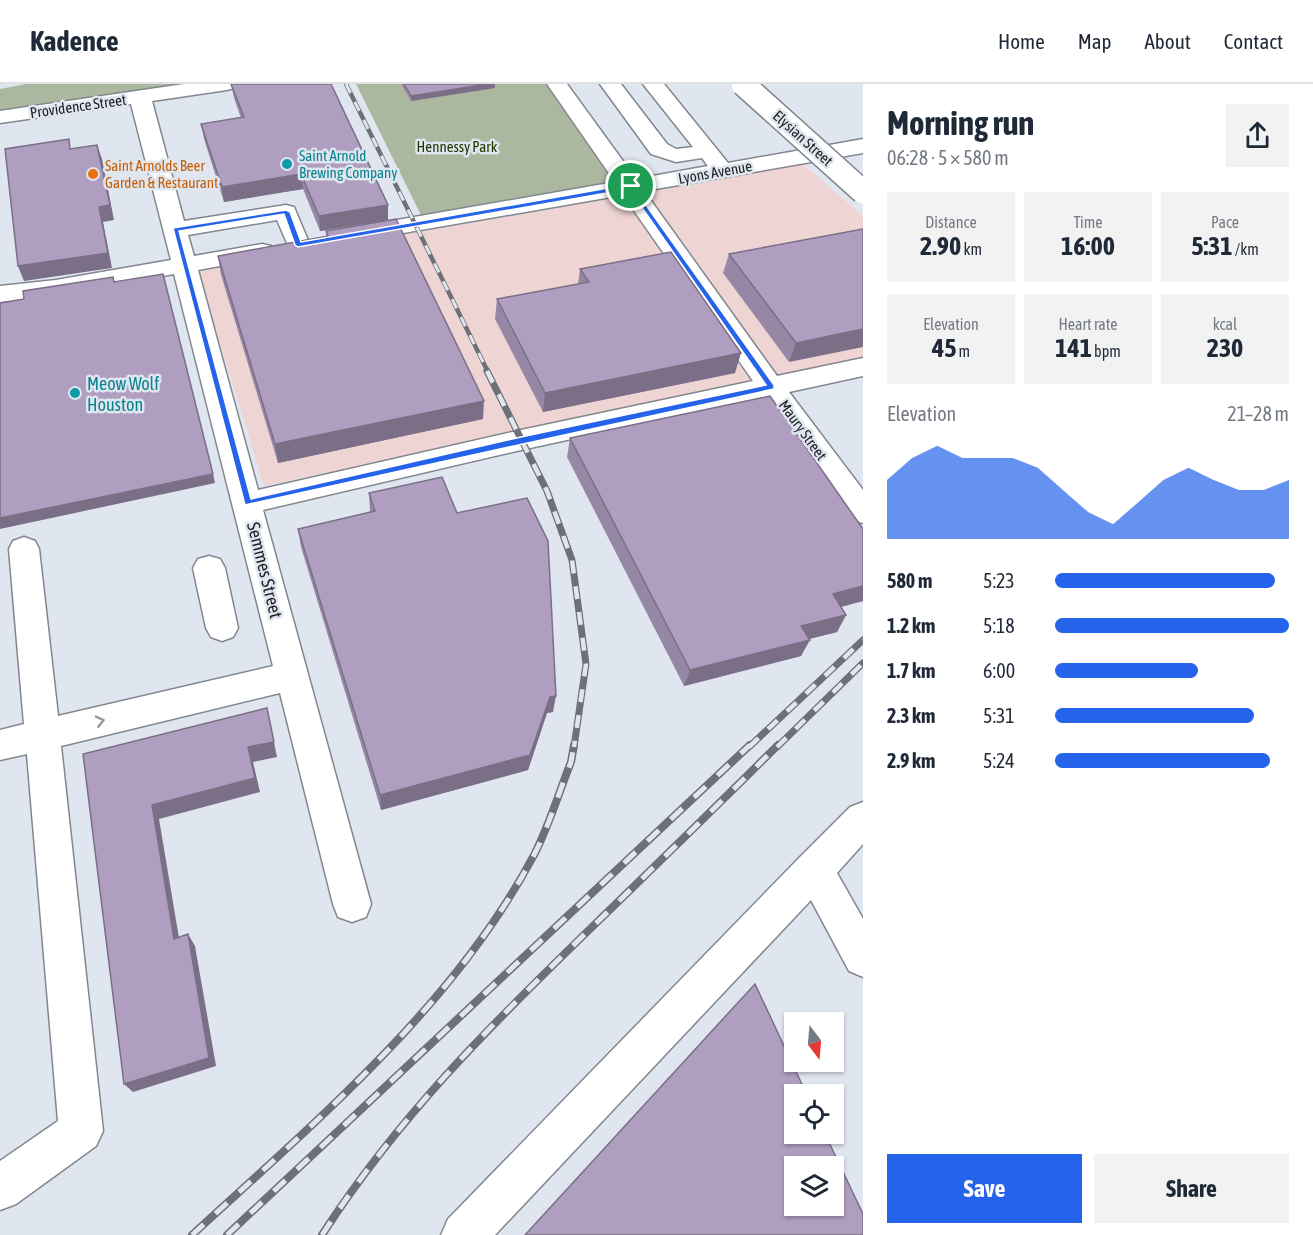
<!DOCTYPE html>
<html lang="en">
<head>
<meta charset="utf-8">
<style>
	:root { --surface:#fff; --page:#f2f2f3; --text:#1f2937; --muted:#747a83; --line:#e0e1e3; --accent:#2563eb }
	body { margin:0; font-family:"Asap Condensed",sans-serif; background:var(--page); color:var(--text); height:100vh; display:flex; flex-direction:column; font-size:22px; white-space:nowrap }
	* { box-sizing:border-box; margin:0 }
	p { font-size:20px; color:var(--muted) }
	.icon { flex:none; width:33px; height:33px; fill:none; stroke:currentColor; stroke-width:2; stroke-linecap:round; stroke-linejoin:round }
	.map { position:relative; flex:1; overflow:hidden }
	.side { display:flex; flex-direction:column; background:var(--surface); width:450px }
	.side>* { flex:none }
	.needle { width:39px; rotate:164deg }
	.buttons { position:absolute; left:784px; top:928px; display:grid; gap:12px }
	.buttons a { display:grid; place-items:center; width:60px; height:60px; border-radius:0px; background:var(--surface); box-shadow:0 2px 4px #0004; font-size:30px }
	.pin { position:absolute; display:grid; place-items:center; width:51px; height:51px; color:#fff; margin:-26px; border:3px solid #fff; border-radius:50%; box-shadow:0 2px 6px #0007 }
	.round { display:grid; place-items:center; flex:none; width:63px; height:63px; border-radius:0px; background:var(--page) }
	.headline { display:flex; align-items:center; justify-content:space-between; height:102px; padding:0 24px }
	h1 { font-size:33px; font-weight:700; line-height:45px }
	.figures { display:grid; grid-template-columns:repeat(3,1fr); gap:9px; height:102px; padding:6px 24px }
	.figures div { display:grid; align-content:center; border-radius:0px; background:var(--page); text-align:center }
	.figures b { font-size:26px; font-weight:700 }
	.figures small { font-size:16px; font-weight:400 }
	.figures p { font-size:16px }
	.chart { height:168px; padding:12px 24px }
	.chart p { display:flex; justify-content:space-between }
	.chart svg { width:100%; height:108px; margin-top:6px; fill:var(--accent); opacity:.7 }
	.primary-button { display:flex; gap:12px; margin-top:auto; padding:12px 24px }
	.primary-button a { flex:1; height:69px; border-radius:0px; background:var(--accent); color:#fff; font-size:24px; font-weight:700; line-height:69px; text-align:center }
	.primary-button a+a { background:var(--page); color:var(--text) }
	ul { padding:0 24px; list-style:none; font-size:20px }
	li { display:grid; grid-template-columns:96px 72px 1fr; align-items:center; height:45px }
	li i { height:15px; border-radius:8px; background:var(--accent) }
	header { display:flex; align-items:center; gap:36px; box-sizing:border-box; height:84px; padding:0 30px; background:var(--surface); border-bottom:2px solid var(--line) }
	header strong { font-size:28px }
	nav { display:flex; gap:33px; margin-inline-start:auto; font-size:21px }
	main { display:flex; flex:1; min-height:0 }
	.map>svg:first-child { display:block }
</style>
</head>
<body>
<header>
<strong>Kadence</strong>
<nav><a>Home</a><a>Map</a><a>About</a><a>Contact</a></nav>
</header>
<main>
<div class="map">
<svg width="863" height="1151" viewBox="0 0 863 1151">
	<rect width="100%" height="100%" fill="#e0e6ef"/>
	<polygon fill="#efd4d4" points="803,80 863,132 863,275 264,402 198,187"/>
	<g fill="#acb7a0">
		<polygon points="26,0 190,0 0,27 0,5"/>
		<polygon points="356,0 548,0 617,98 421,131"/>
	</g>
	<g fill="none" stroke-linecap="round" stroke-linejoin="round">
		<g stroke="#82878f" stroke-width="3">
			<g id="minor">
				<polygon points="184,0 237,0 234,4 227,6 152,17 184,137 286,121 294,123 310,161 306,166 298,168 290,166 277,136 188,151 194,172 262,160 271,162 274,167 271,172 262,174 198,186 258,406 521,346 753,297 623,111 357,157 349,155 345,150 349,145 357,143 615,98 547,0 567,0 636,95 708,82 702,74 676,78 651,70 600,0 621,0 667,60 676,65 693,63 643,0 664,0 728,79 863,55 863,69 644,107 777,292 863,274 863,292 789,308 863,406 863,439 852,436 764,313 521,366 263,426 371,820 366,833 352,838 338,833 333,820 280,609 61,662 103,1047 96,1062 16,1120 0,1126 0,1077 58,1037 27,670 0,676 0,646 24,640 9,465 13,457 24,453 35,457 39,465 58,632 273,582 174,190 56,212 0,218 0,202 56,196 171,176 131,20 0,39 0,27"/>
				<polygon points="209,472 220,475 225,484 238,544 233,553 222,557 211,553 206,544 193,484 198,475"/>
				<polygon points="863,718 863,760 837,789 863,835 863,893 849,887 811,816 495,1151 441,1151 448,1135 801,772 850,723"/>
			</g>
		</g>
		<use href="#minor" fill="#fff" fill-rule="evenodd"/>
		<g stroke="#6d7177" stroke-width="4.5">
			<polyline id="rail-far2" points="346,0 488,288"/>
		</g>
		<g stroke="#6d7177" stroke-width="7">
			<g id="rail-far1">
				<polyline points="487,287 547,407 572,476 586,580 574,663"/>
				<polyline points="749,663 863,556"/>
				<polyline points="777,663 863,579"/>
			</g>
		</g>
		<g stroke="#6d7177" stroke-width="8">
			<g id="rail">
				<path d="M 192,1151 C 316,1037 454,922 534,771 C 549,742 559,708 571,678 L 574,661"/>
				<polyline points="227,1151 750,661"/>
				<path d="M 322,1151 C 398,1033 490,942 590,845 C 653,784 716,723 778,661"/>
			</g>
		</g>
		<use href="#rail-far2" stroke="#e0e6ef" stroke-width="3" stroke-dasharray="10" stroke-linecap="butt"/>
		<use href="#rail-far1" stroke="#e0e6ef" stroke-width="4.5" stroke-dasharray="13" stroke-linecap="butt"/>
		<use href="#rail" stroke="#e0e6ef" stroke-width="5" stroke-dasharray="16" stroke-linecap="butt"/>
		<g stroke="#82878f" stroke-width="26" stroke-linecap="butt">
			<polyline id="major-bridge" points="743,0 863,108"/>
		</g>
		<use href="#major-bridge" stroke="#fff" stroke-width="23"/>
	</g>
	<g fill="#9688a5">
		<polygon points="231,0 388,121 388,136 320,147 303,105 224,118 204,55 201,40 241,34 234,14"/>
		<polygon points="401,0 495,0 495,4 411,17"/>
		<polygon points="863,145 789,278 723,189 729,170"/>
		<polygon points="326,147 483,335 278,379 221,191 218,172 326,153"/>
		<polygon points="580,185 735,289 543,328 495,235 497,215 578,200"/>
		<polygon points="570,354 863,445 863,517 841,523 846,531 837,548 809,555 801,572 684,602 567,373"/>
		<polygon points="369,409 457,429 553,628 547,629 528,686 381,726 301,463 298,445 370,428"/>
	</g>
	<g fill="#7a6f86">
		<polygon points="488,0 495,0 495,4 411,17 411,12"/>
		<polygon points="97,61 102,75 114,136 103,138 112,184 24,197 18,182 99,123"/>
		<polygon points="301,90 303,105 224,118 222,103"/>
		<polygon points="388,121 388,136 320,147 319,132"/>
		<polygon points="863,245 863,263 789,278 796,259"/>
		<polygon points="741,269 735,289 543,328 545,309"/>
		<polygon points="484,317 483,335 278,379 275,360"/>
		<polygon points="213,390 215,399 0,445 0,434"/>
		<polygon points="863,502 863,517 824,527 833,510"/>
		<polygon points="846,531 837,548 793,559 801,542"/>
		<polygon points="810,556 801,572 684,602 690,586"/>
		<polygon points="556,612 553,628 547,629 528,686 381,726 380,711 550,613"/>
		<polygon points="267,624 277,673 253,678 260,708 159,735 181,866 174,855 152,721 248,663"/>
		<polygon points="188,850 195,862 216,982 133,1008 124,1000"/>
	</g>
	<g fill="#af9ec0" stroke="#7a6f86" stroke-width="1.5" fill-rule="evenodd">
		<polygon points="231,0 331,0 388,121 319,132 301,90 222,103 201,40 244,33"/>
		<polygon points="404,0 488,0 411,12"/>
		<polygon points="69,55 70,65 97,61 110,121 99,123 108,169 18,182 5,65"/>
		<polygon points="396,135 484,317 275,360 218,172 328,152 326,147"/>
		<polygon points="863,145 863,245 796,259 729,170"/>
		<polygon points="671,168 741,269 545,309 497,215 589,198 580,185"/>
		<polygon points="163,190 213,390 0,434 0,219 24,215 23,207 113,193 114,198"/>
		<polygon points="770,312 863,445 863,502 833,510 846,531 801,542 810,556 690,586 570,354"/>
		<polygon points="442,393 457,429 527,414 548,457 556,612 550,613 530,671 380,711 298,445 375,427 369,409"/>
		<polygon points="267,624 274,658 248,663 255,694 152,721 174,855 188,850 209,974 124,1000 83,670"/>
		<path d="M 755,900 L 807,1011 L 795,1011 L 795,1050 L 825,1050 L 863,1130 L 863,1151 L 525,1151 ZM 795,1083 L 834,1083 L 834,1122 L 795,1122 Z"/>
	</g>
	<defs><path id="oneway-chevron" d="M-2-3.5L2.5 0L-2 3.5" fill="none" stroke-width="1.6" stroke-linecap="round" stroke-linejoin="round" transform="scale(1.5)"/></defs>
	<use stroke="#999a9c" href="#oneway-chevron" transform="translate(100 637) rotate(-13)"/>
	<path fill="#2563eb" stroke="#fff" stroke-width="1.5" fill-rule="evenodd" d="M 631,100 L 774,301 L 774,305 L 245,421 L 173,144 L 286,126 L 290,128 L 301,158 ZM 629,105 L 766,301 L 521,353 L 251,415 L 179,147 L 284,130 L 295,161 L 298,163 Z"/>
	<g fill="#0f9aa8" stroke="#e0e6ef" stroke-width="2">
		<circle cx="287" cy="80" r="6"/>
		<circle cx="75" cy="309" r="6"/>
	</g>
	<circle fill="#e8710a" stroke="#e0e6ef" stroke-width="2" cx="93" cy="90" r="6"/>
	<g text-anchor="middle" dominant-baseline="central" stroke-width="5" stroke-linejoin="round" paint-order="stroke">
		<g font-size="15" fill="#1d1f22" stroke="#e0e6ef">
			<text transform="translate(78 22) rotate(-8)">Providence Street</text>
			<text transform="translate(803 54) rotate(42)">Elysian Street</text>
			<text transform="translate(715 88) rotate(-10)">Lyons Avenue</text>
			<text transform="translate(803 346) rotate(54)">Maury Street</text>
		</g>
		<g font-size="15" fill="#233600" stroke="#e0e6ef">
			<text x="457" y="62">Hennessy Park</text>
		</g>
		<g font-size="15" fill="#0d838f" stroke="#e0e6ef" text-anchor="start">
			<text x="299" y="71">Saint Arnold<tspan x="299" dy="17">Brewing Company</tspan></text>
		</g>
		<g font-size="15" fill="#c56008" stroke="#e0e6ef" text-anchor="start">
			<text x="105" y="81">Saint Arnolds Beer<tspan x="105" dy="17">Garden &amp; Restaurant</tspan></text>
		</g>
		<g font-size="18" fill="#0d838f" stroke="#e0e6ef" text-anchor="start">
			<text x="87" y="299">Meow Wolf<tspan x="87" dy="21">Houston</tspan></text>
		</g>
		<g font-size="18" fill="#1d1f22" stroke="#e0e6ef">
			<text transform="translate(265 486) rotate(76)">Semmes Street</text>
		</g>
	</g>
</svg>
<div class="buttons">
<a><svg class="needle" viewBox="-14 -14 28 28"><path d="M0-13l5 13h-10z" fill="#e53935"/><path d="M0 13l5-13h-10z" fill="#747a83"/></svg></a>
<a><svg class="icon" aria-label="locate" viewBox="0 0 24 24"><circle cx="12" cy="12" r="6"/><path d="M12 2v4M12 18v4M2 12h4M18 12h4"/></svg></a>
<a><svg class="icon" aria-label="layers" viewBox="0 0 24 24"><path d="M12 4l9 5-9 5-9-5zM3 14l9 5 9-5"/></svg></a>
</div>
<div class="pin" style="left:631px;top:102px;background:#1e9e55"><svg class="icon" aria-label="arrive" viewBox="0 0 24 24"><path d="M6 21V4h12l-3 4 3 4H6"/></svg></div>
</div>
<section class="side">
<div class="headline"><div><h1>Morning run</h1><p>06:28 · 5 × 580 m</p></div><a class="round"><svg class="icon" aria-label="share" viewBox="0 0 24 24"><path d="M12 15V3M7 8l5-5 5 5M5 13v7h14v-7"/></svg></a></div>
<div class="figures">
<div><p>Distance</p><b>2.90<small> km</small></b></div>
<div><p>Time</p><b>16:00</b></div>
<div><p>Pace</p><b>5:31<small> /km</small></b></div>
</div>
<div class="figures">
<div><p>Elevation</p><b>45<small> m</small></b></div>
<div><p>Heart rate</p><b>141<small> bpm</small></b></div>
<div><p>kcal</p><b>230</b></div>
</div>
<div class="chart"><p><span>Elevation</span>21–28 m</p>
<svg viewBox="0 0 160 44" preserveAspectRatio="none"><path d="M0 44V20L10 11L20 6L30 11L40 11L50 11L60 15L70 24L80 33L90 38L100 29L110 20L120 15L130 20L140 24L150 24L160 20V44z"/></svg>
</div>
<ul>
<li><b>580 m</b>5:23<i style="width:94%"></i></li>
<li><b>1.2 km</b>5:18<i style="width:100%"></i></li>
<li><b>1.7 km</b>6:00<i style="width:61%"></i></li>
<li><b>2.3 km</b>5:31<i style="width:85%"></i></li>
<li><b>2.9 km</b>5:24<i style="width:92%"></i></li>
</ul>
<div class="primary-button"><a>Save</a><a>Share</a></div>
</section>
</main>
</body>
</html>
